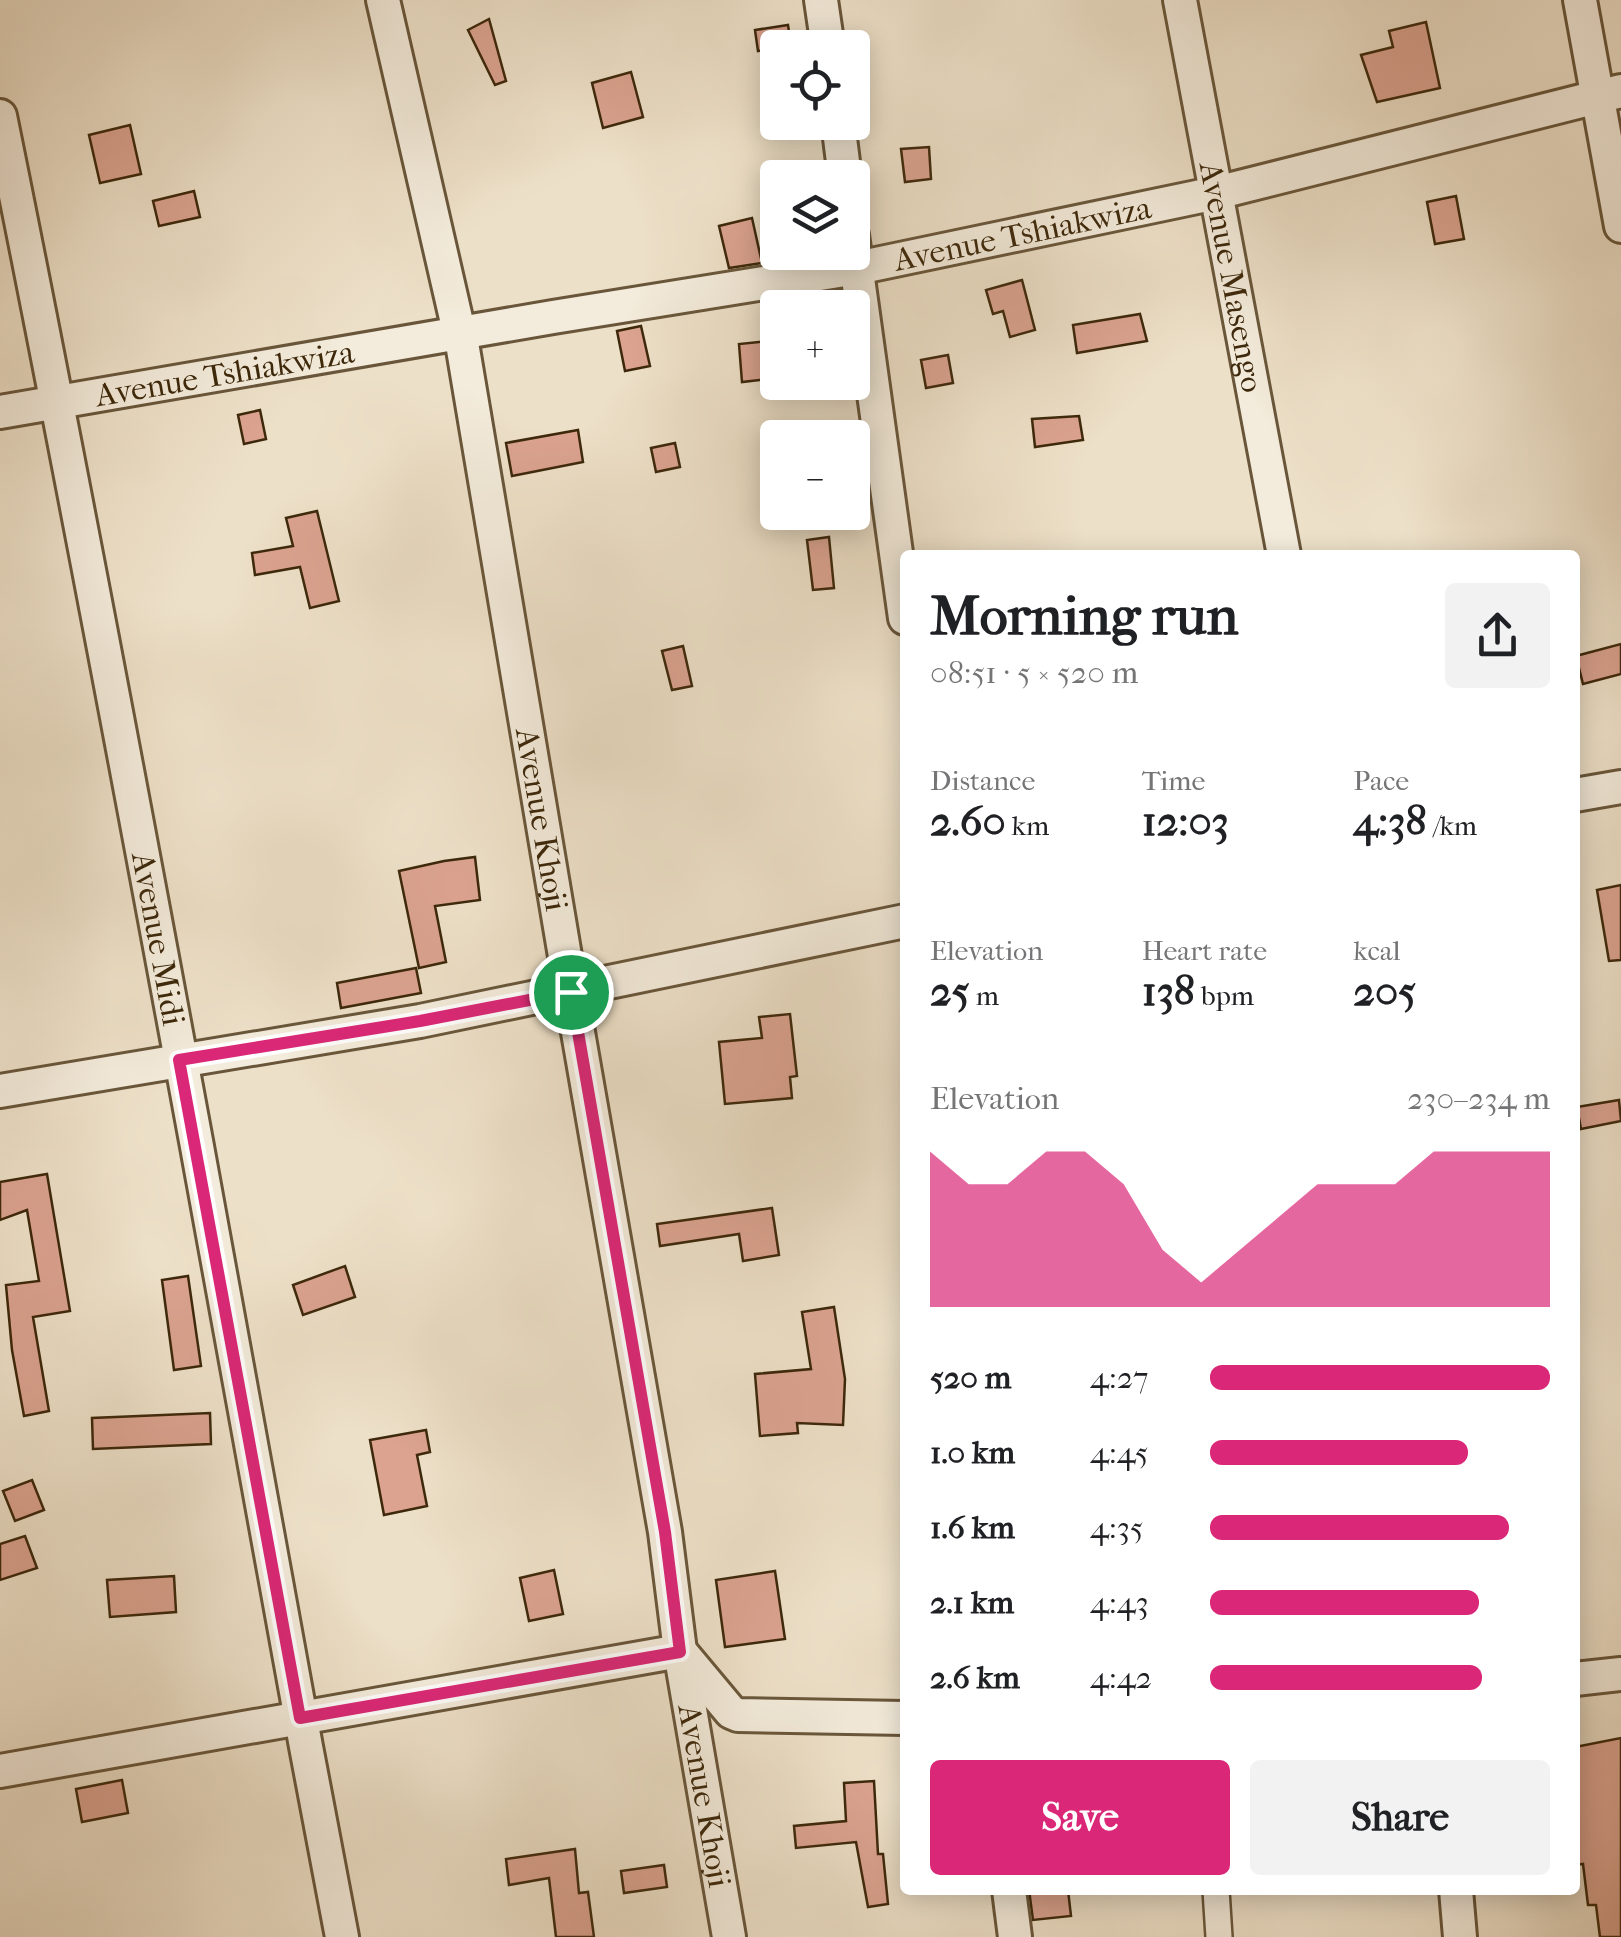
<!DOCTYPE html>
<html lang="en">
<head>
<meta charset="utf-8">
<style>
	:root { --surface:#fff; --page:#f2f2f2; --text:#202124; --muted:#757577; --accent:#db2777 }
	body { margin:0; font-family:"IM FELL French Canon",serif; background:var(--page); color:var(--text); height:100vh; display:flex; flex-direction:column; font-size:38px; white-space:nowrap }
	* { box-sizing:border-box; margin:0 }
	p { font-size:32px; color:var(--muted) }
	.icon { flex:none; width:55px; height:55px; fill:none; stroke:currentColor; stroke-width:2; stroke-linecap:round; stroke-linejoin:round }
	.map { position:relative; flex:1; overflow:hidden }
	.sheet { position:absolute; left:900px; top:550px; width:680px; height:1345px; display:flex; flex-direction:column; background:var(--surface); border-radius:10px; box-shadow:0 5px 25px #0003 }
	.sheet>* { flex:none }
	.buttons { position:absolute; left:760px; top:30px; display:grid; gap:20px }
	.buttons a { display:grid; place-items:center; width:110px; height:110px; border-radius:10px; background:var(--surface); box-shadow:0 5px 25px #0003; font-size:50px }
	.pin { position:absolute; display:grid; place-items:center; width:85px; height:85px; color:#fff; margin:-42px; border:5px solid #fff; border-radius:50%; box-shadow:0 2px 10px #0007 }
	.round { display:grid; place-items:center; flex:none; width:105px; height:105px; border-radius:10px; background:var(--page) }
	.summary { display:flex; align-items:center; justify-content:space-between; height:170px; padding:0 30px }
	h1 { font-size:55px; font-weight:800; line-height:75px }
	.figures { display:grid; grid-template-columns:repeat(3,1fr); gap:15px; height:170px; padding:10px 30px }
	.figures div { display:grid; align-content:center }
	.figures b { font-size:42px; font-weight:800 }
	.figures small { font-size:28px; font-weight:400 }
	.figures p { font-size:28px }
	.chart { height:280px; padding:20px 30px }
	.chart p { display:flex; justify-content:space-between }
	.chart svg { width:100%; height:180px; margin-top:10px; fill:var(--accent); opacity:.7 }
	.button { display:flex; gap:20px; margin-top:auto; padding:20px 30px }
	.button a { flex:1; height:115px; border-radius:10px; background:var(--accent); color:#fff; font-size:40px; font-weight:800; line-height:115px; text-align:center }
	.button a+a { background:var(--page); color:var(--text) }
	ul { padding:0 30px; list-style:none; font-size:32px }
	li { display:grid; grid-template-columns:160px 120px 1fr; align-items:center; height:75px }
	li i { height:25px; border-radius:12px; background:var(--accent) }
	.map>svg:first-child { display:block }
</style>
</head>
<body>
<div class="map">
<svg width="1621" height="1937" viewBox="0 0 1621 1937">
	<rect width="100%" height="100%" fill="#ede0c8"/>
	<filter id="stains"><feTurbulence type="fractalNoise" baseFrequency=".002" numOctaves="4"/><feColorMatrix values="0 0 0 0 .2 0 0 0 0 .09 0 0 0 0 .02 0 0 0 .5 -.17"/></filter>
	<radialGradient id="worn" r=".72"><stop offset=".6" stop-color="#630" stop-opacity="0"/><stop offset="1" stop-color="#630" stop-opacity=".3"/></radialGradient>
	<g fill="#dba390" stroke="#3d280b" stroke-width="2.5">
		<polygon points="489,19 506,81 495,85 468,30"/>
		<polygon points="1426,22 1440,88 1377,102 1361,55 1393,47 1389,31"/>
		<polygon points="788,25 791,46 758,51 755,30"/>
		<polygon points="631,72 643,117 603,128 592,83"/>
		<polygon points="130,125 141,174 100,183 89,135"/>
		<polygon points="929,147 931,179 905,182 901,149"/>
		<polygon points="194,191 200,217 159,226 153,201"/>
		<polygon points="1456,196 1464,239 1435,244 1427,202"/>
		<polygon points="752,218 762,263 729,268 719,226"/>
		<polygon points="1022,280 1035,330 1010,337 1003,311 993,314 986,290"/>
		<polygon points="1140,314 1147,341 1077,353 1073,325"/>
		<polygon points="641,326 650,366 625,371 617,331"/>
		<polygon points="778,340 778,378 742,382 739,344"/>
		<polygon points="948,355 953,383 926,388 921,360"/>
		<polygon points="260,410 266,439 244,444 238,415"/>
		<polygon points="1079,416 1083,440 1035,447 1032,419"/>
		<polygon points="578,430 583,462 512,476 506,443"/>
		<polygon points="675,443 680,467 656,472 651,448"/>
		<polygon points="317,511 339,601 310,608 300,567 255,575 252,553 293,546 286,518"/>
		<polygon points="829,537 834,588 813,590 807,540"/>
		<polygon points="1621,644 1621,674 1583,684 1576,656"/>
		<polygon points="683,646 692,686 672,690 662,651"/>
		<polygon points="475,857 480,900 435,906 446,962 419,968 399,871 444,861"/>
		<polygon points="1621,885 1621,960 1609,961 1597,890"/>
		<polygon points="416,968 421,993 341,1008 337,983"/>
		<polygon points="790,1014 797,1076 790,1077 792,1098 725,1104 719,1042 762,1038 759,1017"/>
		<polygon points="1619,1100 1621,1121 1581,1129 1577,1107"/>
		<polygon points="47,1174 70,1311 33,1317 49,1411 24,1416 12,1350 6,1285 39,1281 27,1210 0,1220 0,1182"/>
		<polygon points="772,1208 779,1255 743,1261 739,1234 660,1246 657,1224"/>
		<polygon points="345,1266 355,1297 303,1315 293,1285"/>
		<polygon points="188,1276 201,1366 174,1370 162,1280"/>
		<polygon points="834,1307 845,1379 843,1425 797,1423 798,1433 760,1436 755,1374 811,1369 802,1312"/>
		<polygon points="210,1413 211,1444 93,1449 92,1418"/>
		<polygon points="426,1430 430,1452 417,1455 427,1506 384,1515 370,1440"/>
		<polygon points="32,1480 44,1510 15,1521 3,1491"/>
		<polygon points="25,1536 37,1568 0,1580 0,1544"/>
		<polygon points="554,1570 563,1614 529,1621 520,1578"/>
		<polygon points="775,1571 785,1639 725,1647 716,1580"/>
		<polygon points="174,1576 176,1612 110,1617 107,1580"/>
		<polygon points="1621,1738 1621,1937 1600,1937 1596,1905 1588,1905 1583,1864 1575,1865 1575,1747"/>
		<polygon points="122,1780 128,1813 82,1822 76,1789"/>
		<polygon points="874,1781 878,1854 883,1854 888,1904 868,1907 856,1842 796,1848 794,1826 846,1821 844,1783"/>
		<polygon points="575,1849 579,1893 588,1892 594,1937 556,1937 549,1878 509,1885 506,1859"/>
		<polygon points="664,1865 667,1887 624,1893 621,1871"/>
		<polygon points="1029,1890 1068,1890 1071,1916 1033,1920"/>
	</g>
	<g fill="none" stroke-linecap="round" stroke-linejoin="round">
		<g stroke="#69563a" stroke-width="30">
			<polyline id="pedestrian" points="1216,1890 1219,1937"/>
		</g>
		<g stroke="#69563a" stroke-width="38">
			<g id="minor">
				<path id="s1" d="M 383,0 L 463,349 L 571,992 L 665,1532 L 680,1651 L 729,1937"/>
				<polyline points="821,0 828,48"/>
				<path id="s2" d="M 1180,0 L 1284,555"/>
				<polyline points="1580,0 1621,226"/>
				<path id="s3" d="M 0,116 C 69,457 133,799 196,1141 C 244,1406 291,1672 342,1937"/>
				<polyline points="838,122 845,178"/>
				<polyline points="852,235 905,618"/>
				<path id="s4" d="M 0,412 L 553,317 L 857,268 L 1216,193 L 1621,91"/>
				<polyline points="1575,795 1621,787"/>
				<polyline points="0,1091 420,1021 905,921"/>
				<polyline points="1575,1679 1621,1674"/>
				<polyline points="0,1771 680,1651 731,1712 738,1715 905,1718"/>
				<polyline points="1009,1890 1015,1937"/>
				<polyline points="1456,1890 1460,1937"/>
			</g>
		</g>
		<use href="#pedestrian" stroke="#f3ebdb" stroke-width="25"/>
		<use href="#minor" stroke="#f3ebdb" stroke-width="32"/>
	</g>
	<g fill="none" stroke-linecap="round" stroke-linejoin="round">
		<g stroke="#fff" stroke-width="20">
			<polygon id="route" points="571,992 665,1532 680,1652 300,1718 179,1060 420,1021"/>
		</g>
		<use href="#route" stroke="#db2777" stroke-width="12"/>
	</g>
	<g text-anchor="middle" dominant-baseline="central" stroke-width="10" stroke-linejoin="round" paint-order="stroke">
		<g font-size="32" fill="#3d280b" stroke="#f3ebdb">
			<text stroke="none"><textPath href="#s4" startOffset="1038">Avenue Tshiakwiza</textPath></text>
			<text stroke="none"><textPath href="#s2" startOffset="282">Avenue Masengo</textPath></text>
			<text stroke="none"><textPath href="#s4" startOffset="228">Avenue Tshiakwiza</textPath></text>
			<text stroke="none"><textPath href="#s1" startOffset="835">Avenue Khoji</textPath></text>
			<text stroke="none"><textPath href="#s3" startOffset="838">Avenue Midi</textPath></text>
			<text stroke="none"><textPath href="#s1" startOffset="1825">Avenue Khoji</textPath></text>
		</g>
	</g>
	<rect width="100%" height="100%" filter="url(#stains)"/>
	<rect width="100%" height="100%" fill="url(#worn)"/>
</svg>
<div class="buttons">
<a><svg class="icon" aria-label="locate" viewBox="0 0 24 24"><circle cx="12" cy="12" r="6"/><path d="M12 2v4M12 18v4M2 12h4M18 12h4"/></svg></a>
<a><svg class="icon" aria-label="layers" viewBox="0 0 24 24"><path d="M12 4l9 5-9 5-9-5zM3 14l9 5 9-5"/></svg></a>
<a>+</a>
<a>−</a>
</div>
<div class="pin" style="left:571px;top:992px;background:#1e9e55"><svg class="icon" aria-label="arrive" viewBox="0 0 24 24"><path d="M6 21V4h12l-3 4 3 4H6"/></svg></div>
<section class="sheet">
<div class="summary"><div><h1>Morning run</h1><p>08:51 · 5 × 520 m</p></div><a class="round"><svg class="icon" aria-label="share" viewBox="0 0 24 24"><path d="M12 15V3M7 8l5-5 5 5M5 13v7h14v-7"/></svg></a></div>
<div class="figures">
<div><p>Distance</p><b>2.60<small> km</small></b></div>
<div><p>Time</p><b>12:03</b></div>
<div><p>Pace</p><b>4:38<small> /km</small></b></div>
</div>
<div class="figures">
<div><p>Elevation</p><b>25<small> m</small></b></div>
<div><p>Heart rate</p><b>138<small> bpm</small></b></div>
<div><p>kcal</p><b>205</b></div>
</div>
<div class="chart"><p><span>Elevation</span>230–234 m</p>
<svg viewBox="0 0 160 44" preserveAspectRatio="none"><path d="M0 44V6L10 14L20 14L30 6L40 6L50 14L60 30L70 38L80 30L90 22L100 14L110 14L120 14L130 6L140 6L150 6L160 6V44z"/></svg>
</div>
<ul>
<li><b>520 m</b>4:27<i style="width:100%"></i></li>
<li><b>1.0 km</b>4:45<i style="width:76%"></i></li>
<li><b>1.6 km</b>4:35<i style="width:88%"></i></li>
<li><b>2.1 km</b>4:43<i style="width:79%"></i></li>
<li><b>2.6 km</b>4:42<i style="width:80%"></i></li>
</ul>
<div class="button"><a>Save</a><a>Share</a></div>
</section>
</div>
</body>
</html>
